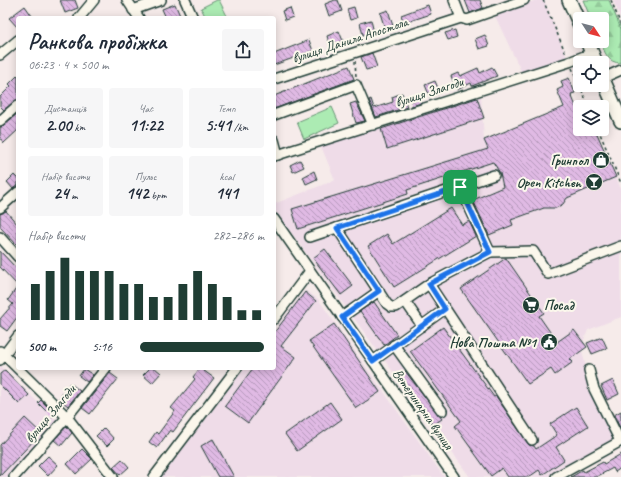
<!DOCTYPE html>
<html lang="uk">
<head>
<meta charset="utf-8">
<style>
	:root { --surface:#fff; --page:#f6f6f7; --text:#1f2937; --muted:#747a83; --accent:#1f3d34 }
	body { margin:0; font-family:Caveat,sans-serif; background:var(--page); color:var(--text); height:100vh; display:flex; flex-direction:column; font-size:15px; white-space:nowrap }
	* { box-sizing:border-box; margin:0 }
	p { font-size:13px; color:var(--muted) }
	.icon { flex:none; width:22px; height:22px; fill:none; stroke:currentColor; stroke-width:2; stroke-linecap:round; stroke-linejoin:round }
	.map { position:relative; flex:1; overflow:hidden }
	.panel { position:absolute; left:16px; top:16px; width:260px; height:354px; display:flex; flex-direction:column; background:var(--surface); border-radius:4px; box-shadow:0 2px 10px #0003 }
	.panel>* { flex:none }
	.needle { width:26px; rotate:126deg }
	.controls { position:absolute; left:573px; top:12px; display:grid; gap:8px }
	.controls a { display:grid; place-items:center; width:36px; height:36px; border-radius:4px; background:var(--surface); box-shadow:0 2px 10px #0003; font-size:20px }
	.pin { position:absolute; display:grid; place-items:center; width:34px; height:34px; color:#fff; margin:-17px; border-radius:8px; box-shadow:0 2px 6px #0006 }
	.round { display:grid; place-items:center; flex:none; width:42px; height:42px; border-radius:4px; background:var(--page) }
	.headline { display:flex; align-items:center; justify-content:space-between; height:68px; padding:0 12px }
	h1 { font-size:22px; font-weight:700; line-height:30px }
	.figures { display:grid; grid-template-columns:repeat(3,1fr); gap:6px; height:68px; padding:4px 12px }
	.figures div { display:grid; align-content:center; border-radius:4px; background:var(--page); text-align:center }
	.figures b { font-size:17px; font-weight:700 }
	.figures small { font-size:11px; font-weight:400 }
	.figures p { font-size:11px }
	.chart { height:112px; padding:8px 12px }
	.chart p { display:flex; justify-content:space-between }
	.chart svg { width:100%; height:72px; margin-top:4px; stroke:var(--accent); stroke-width:6 }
	ul { padding:0 12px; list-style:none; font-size:13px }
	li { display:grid; grid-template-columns:64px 48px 1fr; align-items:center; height:30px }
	li i { height:10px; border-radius:5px; background:var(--accent) }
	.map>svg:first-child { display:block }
</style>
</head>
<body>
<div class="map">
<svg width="621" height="477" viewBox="0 0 621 477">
	<defs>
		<pattern id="forest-firs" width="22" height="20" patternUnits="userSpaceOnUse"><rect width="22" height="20" fill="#acebb3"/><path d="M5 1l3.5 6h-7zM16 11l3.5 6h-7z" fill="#94ca9b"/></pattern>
		<pattern id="building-back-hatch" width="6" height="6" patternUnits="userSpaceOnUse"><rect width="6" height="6" fill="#e0bae4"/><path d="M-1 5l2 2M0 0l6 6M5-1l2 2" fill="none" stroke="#b598ba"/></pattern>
	</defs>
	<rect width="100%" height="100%" fill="#f6ebea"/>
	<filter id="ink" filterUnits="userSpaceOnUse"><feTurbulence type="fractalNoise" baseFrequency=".025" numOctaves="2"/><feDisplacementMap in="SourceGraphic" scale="8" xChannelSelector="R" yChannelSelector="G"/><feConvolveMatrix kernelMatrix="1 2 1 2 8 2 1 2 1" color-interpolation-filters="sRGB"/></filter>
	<g filter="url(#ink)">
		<g fill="#efdce8">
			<polygon points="536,0 544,0 567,58 522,73 495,16"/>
			<polygon points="613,0 621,0 621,19"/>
			<polygon points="481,95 484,140 575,103 577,108 580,107 580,129 595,129 621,189 621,317 588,330 583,342 579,346 582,351 591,389 616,438 547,477 470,477 274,209 274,204 335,180 321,146"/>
			<polygon points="305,290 318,299 444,477 161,477 245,368 274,368 274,331"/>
			<polygon points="0,365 58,422 9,477 0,477"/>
		</g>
		<path fill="url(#forest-firs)" stroke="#669474" d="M 583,0 L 609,0 L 621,29 L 621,63 C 607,63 605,52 600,41 L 602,41 L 602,19 L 591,19 Z"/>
		<g fill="#acebb3" stroke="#669474">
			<polygon points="217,0 219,0 228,18 206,18 201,8"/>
			<polygon points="332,107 339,123 304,139 297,122"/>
		</g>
		<g fill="url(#building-back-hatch)" stroke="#1f3d34">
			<polygon points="60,0 75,0 78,8 65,13"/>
			<polygon points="335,0 338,0 342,11 329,16 325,4"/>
			<polygon points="465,0 480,0 483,8 470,13"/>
			<polygon points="175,4 181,18 166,18 162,9"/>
			<polygon points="428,5 431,14 404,23 401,15"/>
			<polygon points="25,6 32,16 29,18 18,18 18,28 9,18"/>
			<polygon points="354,7 357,18 350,20 347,9"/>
			<polygon points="290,8 293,17 285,20 282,11"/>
			<polygon points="388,10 393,26 385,29 380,13"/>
			<polygon points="371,20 374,33 363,35 360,23"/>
			<polygon points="455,30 457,37 448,40 445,33"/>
			<polygon points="339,31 343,41 330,46 327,36"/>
			<polygon points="485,35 489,46 479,49 475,39"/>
			<polygon points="309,40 313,51 274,65 274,54"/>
			<polygon points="372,53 377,67 366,70 361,57"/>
			<polygon points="349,66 354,79 274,109 274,96"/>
			<polygon points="492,67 497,76 472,86 471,83 457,90 451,76 458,73 460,76 478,68 480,73"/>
			<polygon points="18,75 18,99 4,110 0,106 0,97 11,86 9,84"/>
			<polygon points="569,78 575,93 571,94 577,109 580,107 580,129 595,129 616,177 567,198 563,204 556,208 544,208 511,220 513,225 489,235 473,200 503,187 500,173 493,162 407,190 408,194 298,229 292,209 488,149 484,140 564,107 557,90 563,87 561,81"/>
			<polygon points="435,81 440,93 430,97 425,85"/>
			<polygon points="402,93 407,107 376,117 369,100 371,99 374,108 393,102 392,97"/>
			<polygon points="419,98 421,103 412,106 411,101"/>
			<polygon points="477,98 484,118 387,149 381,129"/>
			<polygon points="356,102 365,121 356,123 350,104"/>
			<polygon points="18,113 18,130 4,143 0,138 0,128"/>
			<polygon points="300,160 304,167 293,172 290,165"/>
			<polygon points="314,171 317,179 306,184 303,177"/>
			<polygon points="14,175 18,179 18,185 13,189 7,182"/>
			<polygon points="451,208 462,225 469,221 476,236 394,287 368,246 387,234 393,244"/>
			<polygon points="6,211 18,225 18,246 0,227 0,214"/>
			<polygon points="325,249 353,286 341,295 313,258"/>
			<polygon points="0,251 18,270 18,316 7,331 0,326 0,319 13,304 8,300 18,286 0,267"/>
			<polygon points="506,258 544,313 539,316 557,342 574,330 587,347 570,359 573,362 555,375 551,369 528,384 461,289"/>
			<polygon points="305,292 316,301 281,346 296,357 248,423 225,406 253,368 274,368 274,333"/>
			<polygon points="374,302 397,335 384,345 360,311"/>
			<polygon points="334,324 380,392 356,408 309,341"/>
			<polygon points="443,327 494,397 496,396 529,445 534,446 536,449 557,435 550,424 576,407 588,426 556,447 564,460 542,475 539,470 529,477 508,477 502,468 491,476 455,426 461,421 410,351"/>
			<polygon points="602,337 607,348 592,354 587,343"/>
			<polygon points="150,368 155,368 161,373 152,383 143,375"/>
			<polygon points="200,368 214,378 173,432 170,430 157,448 149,442 156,432 158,434 175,411 171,408 195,379 193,377"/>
			<polygon points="84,369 93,375 87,382 79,376"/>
			<polygon points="5,370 29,395 19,404 0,385 0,374"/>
			<polygon points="405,371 442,419 433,425 398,375"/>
			<polygon points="110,373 118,379 90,414 82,408"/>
			<polygon points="613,380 619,394 607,400 601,386"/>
			<polygon points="70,383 80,391 68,406 59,399"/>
			<polygon points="41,400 55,414 52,417 38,403"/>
			<polygon points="330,402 342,419 297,451 285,434"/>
			<polygon points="621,411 621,430 614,415"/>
			<polygon points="25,418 41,433 0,476 0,445"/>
			<polygon points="67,426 72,433 61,446 54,440"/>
			<polygon points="104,428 114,439 107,446 96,436"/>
			<polygon points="213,439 234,477 218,477 201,446"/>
			<polygon points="82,449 92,459 76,474 67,464"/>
			<polygon points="621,454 621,468 615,472 613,468 596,477 571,477 583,470 584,472 603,462 604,464"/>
			<polygon points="48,456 58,465 48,476 38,466"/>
			<polygon points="122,459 129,467 120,475 113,467"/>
		</g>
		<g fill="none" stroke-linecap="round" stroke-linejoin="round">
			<g stroke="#1f3d34" stroke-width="12">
				<g id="minor">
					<polyline points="127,0 139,18"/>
					<polyline points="185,0 193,18"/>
					<polyline points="454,0 461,18"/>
					<polyline points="133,10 161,0"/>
					<polyline points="79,18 94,0"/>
					<polyline points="0,55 18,40"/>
					<polyline points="603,78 621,70"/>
					<polyline points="274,79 461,18 467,20 524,0"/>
					<polyline points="274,115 356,85 373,125"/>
					<polyline points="0,121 18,105"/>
					<polyline points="274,140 278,155"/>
					<polyline points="274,156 569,62 592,53"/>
					<polyline points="0,208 18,192"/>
					<polyline points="274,219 454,477"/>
					<polyline points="337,228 387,304 391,307 396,307 429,284 490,252 460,187"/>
					<polyline points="0,237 18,257"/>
					<polyline points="310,237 494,175"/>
					<polyline points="490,252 533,251 548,274 621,246"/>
					<polyline points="429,284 532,440"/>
					<polyline points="405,301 422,326"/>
					<polyline points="342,317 379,291"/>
					<polyline points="274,319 310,271"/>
					<polyline points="394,345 442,411"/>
					<polyline points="0,351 67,417 113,477"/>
					<polyline points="0,360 18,336"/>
					<polyline points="373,361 445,309"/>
					<polyline points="589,370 594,389 620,441"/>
					<polyline points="14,477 67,417 106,368"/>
					<polyline points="154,477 237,368"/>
					<polyline points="556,477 621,441"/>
				</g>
			</g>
			<g stroke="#1f3d34" stroke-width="16">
				<g id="highway">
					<polyline points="569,0 580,25"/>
					<polyline points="587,41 596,63"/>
					<polyline points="602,77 621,121"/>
				</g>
			</g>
			<g stroke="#1f3d34" stroke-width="1.5" stroke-dasharray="3 3" stroke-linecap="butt">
				<polyline points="543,0 566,54"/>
				<polyline points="611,0 621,25"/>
				<polyline points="355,61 356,77"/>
				<polyline points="572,68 589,107"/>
				<polyline points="598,129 621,183"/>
			</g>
			<use href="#minor" stroke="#fbf7ec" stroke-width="9"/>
			<use href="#highway" stroke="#fbf7ec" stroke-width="13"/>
		</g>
	</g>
	<g fill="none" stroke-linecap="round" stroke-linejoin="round" filter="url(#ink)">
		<g stroke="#fff" stroke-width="8">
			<polygon id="route" points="460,187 490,252 429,284 445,309 373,361 342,317 379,291 337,228"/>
		</g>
		<use href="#route" stroke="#1a73e8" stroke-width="5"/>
	</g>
	<defs>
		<g id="shop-disc" transform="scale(0.9)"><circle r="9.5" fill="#1f3d34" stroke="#fbf7ec"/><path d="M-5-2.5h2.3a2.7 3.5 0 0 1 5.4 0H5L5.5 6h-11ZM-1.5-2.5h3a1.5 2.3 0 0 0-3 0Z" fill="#fff"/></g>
		<g id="bar-disc" transform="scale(0.9)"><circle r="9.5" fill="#1f3d34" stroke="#fbf7ec"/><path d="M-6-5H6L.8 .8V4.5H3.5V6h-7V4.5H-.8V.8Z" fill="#fff"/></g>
		<g id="supermarket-disc" transform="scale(0.9)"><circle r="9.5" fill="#1f3d34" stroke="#fbf7ec"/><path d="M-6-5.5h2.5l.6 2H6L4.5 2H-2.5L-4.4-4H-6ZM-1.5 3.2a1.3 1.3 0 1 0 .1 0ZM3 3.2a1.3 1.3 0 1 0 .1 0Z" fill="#fff"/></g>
		<g id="civic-disc" transform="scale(0.9)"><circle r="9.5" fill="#1f3d34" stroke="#fbf7ec"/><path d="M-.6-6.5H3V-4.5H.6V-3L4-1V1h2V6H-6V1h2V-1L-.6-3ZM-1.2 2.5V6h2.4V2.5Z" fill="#fff"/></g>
	</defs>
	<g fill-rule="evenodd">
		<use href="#shop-disc" x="601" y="160"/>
		<use href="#bar-disc" x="594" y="182"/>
		<use href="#supermarket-disc" x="531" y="305"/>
		<use href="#civic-disc" x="549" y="342"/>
	</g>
	<g text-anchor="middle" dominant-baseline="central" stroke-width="4" stroke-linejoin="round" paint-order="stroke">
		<g font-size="14" fill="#1f3d34" stroke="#fbf7ec">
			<text transform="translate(350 40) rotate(-18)">вулиця Данила Апостола</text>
			<text transform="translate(429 92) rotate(-18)">вулиця Злагоди</text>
			<text transform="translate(423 409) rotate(55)">Ветеринарна вулиця</text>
			<text transform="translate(50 414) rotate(-50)">вулиця Злагоди</text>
		</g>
		<g font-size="14" font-weight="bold" fill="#1f3d34" stroke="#fbf7ec" text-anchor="end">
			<text x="588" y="160">Гринпол</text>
			<text x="581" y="182">Open Kitchen</text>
			<text x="544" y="305" text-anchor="start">Посад</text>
			<text x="536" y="342">Нова Пошта №1</text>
		</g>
	</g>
</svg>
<div class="controls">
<a><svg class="needle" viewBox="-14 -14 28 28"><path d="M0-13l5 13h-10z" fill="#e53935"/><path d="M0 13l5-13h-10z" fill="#747a83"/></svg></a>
<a><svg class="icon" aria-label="locate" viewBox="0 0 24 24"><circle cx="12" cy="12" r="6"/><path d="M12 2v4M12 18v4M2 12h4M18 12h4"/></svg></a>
<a><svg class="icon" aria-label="layers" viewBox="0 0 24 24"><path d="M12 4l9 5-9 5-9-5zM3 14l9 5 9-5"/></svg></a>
</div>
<div class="pin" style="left:460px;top:187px;background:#1e9e55"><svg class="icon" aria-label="arrive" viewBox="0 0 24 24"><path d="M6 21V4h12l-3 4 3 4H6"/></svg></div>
<section class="panel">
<div class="headline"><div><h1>Ранкова пробіжка</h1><p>06:23 · 4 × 500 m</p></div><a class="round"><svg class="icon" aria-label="share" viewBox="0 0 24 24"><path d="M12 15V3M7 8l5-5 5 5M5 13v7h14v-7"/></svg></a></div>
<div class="figures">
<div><p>Дистанція</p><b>2.00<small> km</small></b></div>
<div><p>Час</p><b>11:22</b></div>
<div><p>Темп</p><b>5:41<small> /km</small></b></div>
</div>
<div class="figures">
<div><p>Набір висоти</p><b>24<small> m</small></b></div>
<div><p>Пульс</p><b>142<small> bpm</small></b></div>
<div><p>kcal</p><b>141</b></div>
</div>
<div class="chart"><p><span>Набір висоти</span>282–286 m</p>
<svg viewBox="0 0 160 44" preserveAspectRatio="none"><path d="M5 44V22M15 44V14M25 44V6M35 44V14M45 44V14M55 44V14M65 44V22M75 44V22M85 44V30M95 44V30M105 44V22M115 44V14M125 44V22M135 44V30M145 44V38M155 44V38"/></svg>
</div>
<ul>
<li><b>500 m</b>5:16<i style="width:100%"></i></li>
</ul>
</section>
</div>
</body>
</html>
